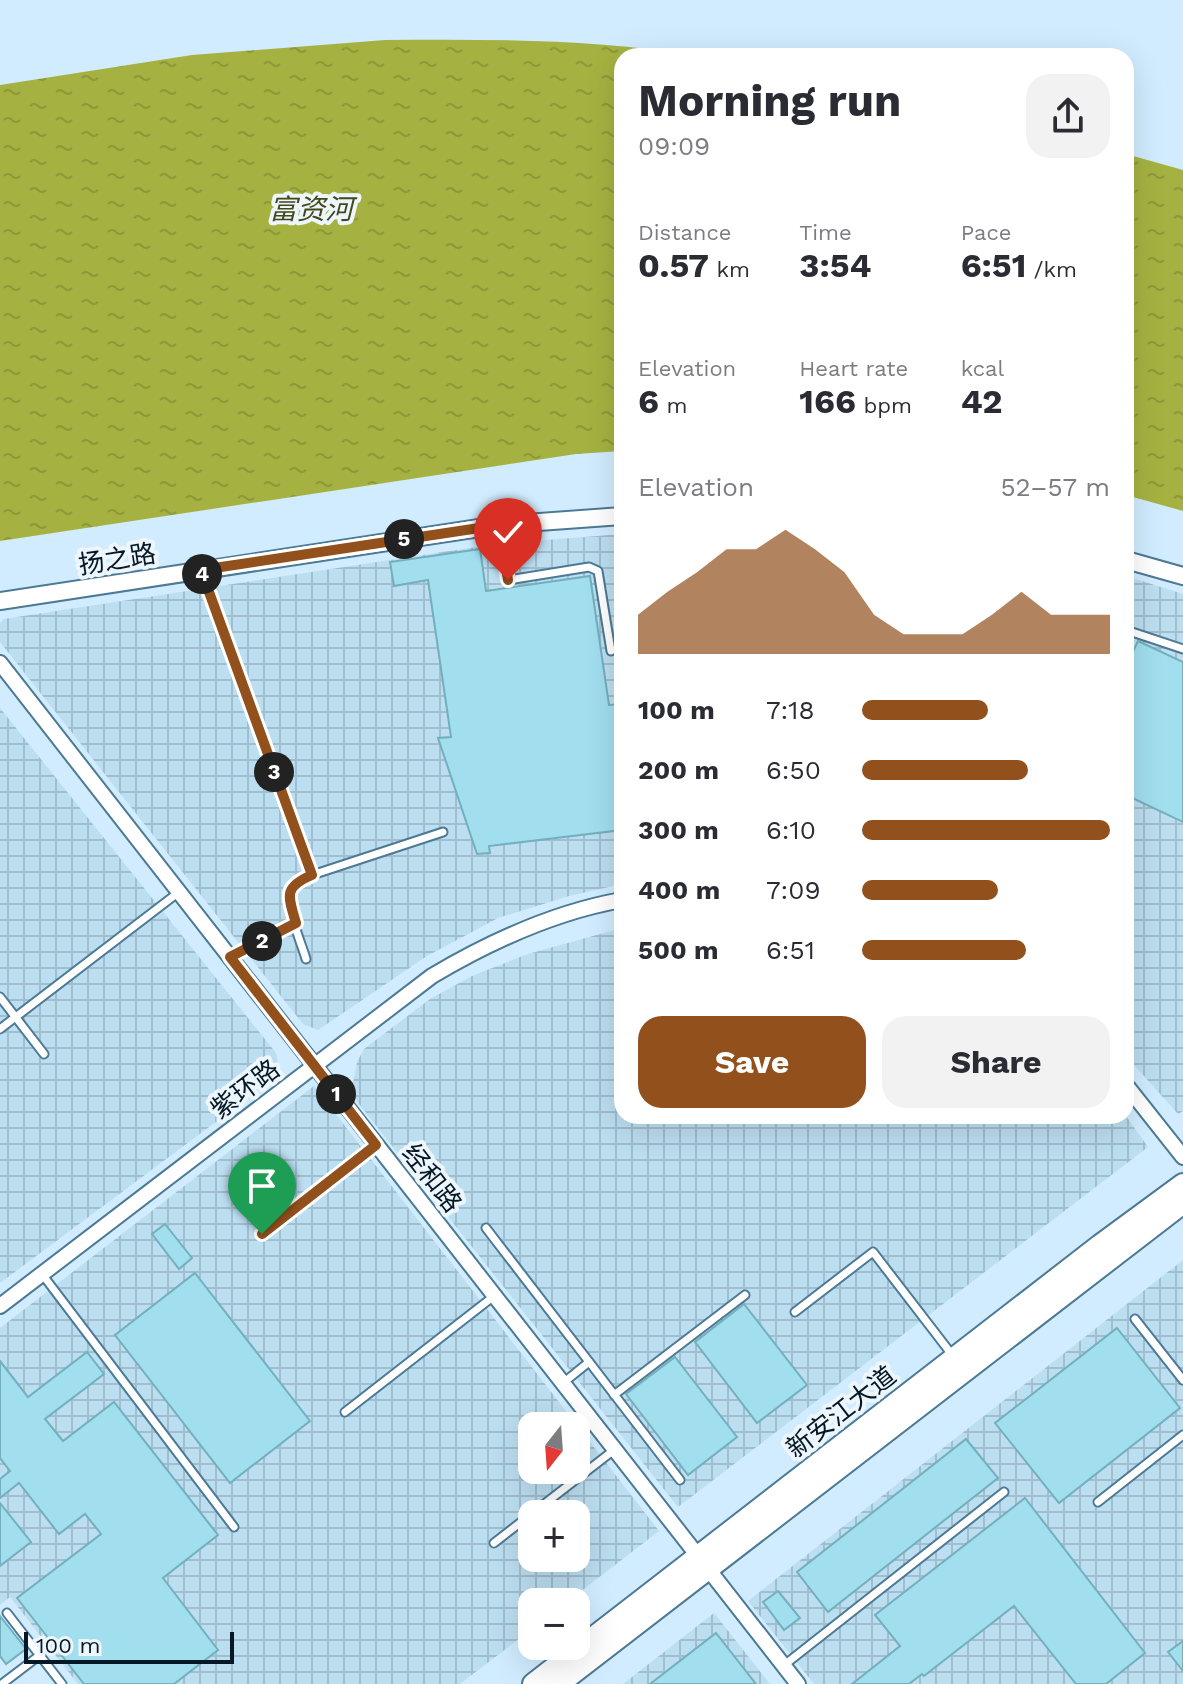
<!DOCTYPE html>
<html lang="en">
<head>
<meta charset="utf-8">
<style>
	:root { --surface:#fff; --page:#f2f2f3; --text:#2b2b33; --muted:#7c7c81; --accent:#91501c }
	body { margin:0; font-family:"Work Sans","Noto Sans SC",sans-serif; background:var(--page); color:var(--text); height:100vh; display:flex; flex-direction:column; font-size:30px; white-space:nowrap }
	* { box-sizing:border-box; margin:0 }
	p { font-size:26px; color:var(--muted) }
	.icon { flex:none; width:44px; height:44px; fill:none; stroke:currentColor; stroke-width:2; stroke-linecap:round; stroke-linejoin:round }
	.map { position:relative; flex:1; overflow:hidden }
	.sheet { position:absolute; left:614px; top:48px; width:520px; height:1076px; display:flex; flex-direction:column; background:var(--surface); border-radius:24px; box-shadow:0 8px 32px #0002 }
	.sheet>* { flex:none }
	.needle { width:52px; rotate:197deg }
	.fabs { position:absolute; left:518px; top:1412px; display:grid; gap:16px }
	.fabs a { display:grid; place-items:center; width:72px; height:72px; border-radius:16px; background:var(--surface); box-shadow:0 8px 32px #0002; font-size:40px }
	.scale { position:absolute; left:24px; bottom:20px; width:210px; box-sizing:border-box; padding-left:8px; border:4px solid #061823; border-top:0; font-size:22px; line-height:28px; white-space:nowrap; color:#061823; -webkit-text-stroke:6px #edf6fc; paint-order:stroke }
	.pin { position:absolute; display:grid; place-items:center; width:68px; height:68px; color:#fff; margin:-82px -34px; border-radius:50% 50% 50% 0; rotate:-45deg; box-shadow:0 0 8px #0007 }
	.pin .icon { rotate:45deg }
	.km { position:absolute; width:40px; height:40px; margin:-20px; border-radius:50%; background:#222; color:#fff; font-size:22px; line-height:40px; text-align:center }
	.round { display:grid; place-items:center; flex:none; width:84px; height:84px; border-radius:24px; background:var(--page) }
	.overview { display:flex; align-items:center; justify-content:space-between; height:136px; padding:0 24px }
	h1 { font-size:44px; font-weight:700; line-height:60px }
	.stats { display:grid; grid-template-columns:repeat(3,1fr); gap:12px; height:136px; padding:8px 24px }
	.stats div { display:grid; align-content:center }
	.stats b { font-size:34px; font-weight:700 }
	.stats small { font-size:22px; font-weight:400 }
	.stats p { font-size:22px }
	.chart { height:224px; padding:16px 24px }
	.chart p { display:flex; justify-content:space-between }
	.chart svg { width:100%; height:144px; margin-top:8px; fill:var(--accent); opacity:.7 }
	.cta { display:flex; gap:16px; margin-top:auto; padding:16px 24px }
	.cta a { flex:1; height:92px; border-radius:24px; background:var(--accent); color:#fff; font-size:32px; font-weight:700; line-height:92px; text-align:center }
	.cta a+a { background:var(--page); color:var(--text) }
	ul { padding:0 24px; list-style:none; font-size:26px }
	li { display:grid; grid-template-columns:128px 96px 1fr; align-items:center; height:60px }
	li i { height:20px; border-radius:10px; background:var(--accent) }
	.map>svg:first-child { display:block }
</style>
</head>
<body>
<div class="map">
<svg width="1183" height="1684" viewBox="0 0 1183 1684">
	<defs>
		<pattern id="industrial-grid" width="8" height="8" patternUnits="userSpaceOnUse" patternTransform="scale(2)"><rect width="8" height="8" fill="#bcdef1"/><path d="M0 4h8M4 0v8" fill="none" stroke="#a0bece"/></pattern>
		<pattern id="water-ripples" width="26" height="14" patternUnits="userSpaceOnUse" patternTransform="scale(2)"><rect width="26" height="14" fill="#a5b241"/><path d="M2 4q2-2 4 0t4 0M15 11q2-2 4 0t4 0" fill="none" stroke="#8d9839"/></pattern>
	</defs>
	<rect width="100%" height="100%" fill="#d0ecfe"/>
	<g fill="url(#industrial-grid)" fill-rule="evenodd">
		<polygon points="622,534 622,884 569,896 498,918 427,956 318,1030 303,1024 0,642 0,623 4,619 495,544"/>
		<polygon points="1126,576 1183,594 1183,1111 1178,1114 1126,1056"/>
		<polygon points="0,708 276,1053 280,1074 0,1283"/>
		<polygon points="622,928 622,1116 1126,1116 1148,1147 678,1507 351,1094 357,1062 364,1049 430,999 472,976 528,954"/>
		<path d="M 314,1086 L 659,1531 L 567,1602 L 532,1602 L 532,1629 L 460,1684 L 78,1684 L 10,1597 L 0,1605 L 0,1328 ZM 532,1426 L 576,1426 L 576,1470 L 532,1470 ZM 532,1514 L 576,1514 L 576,1558 L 532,1558 Z"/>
		<polygon points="1183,1260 1183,1684 814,1684 748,1601"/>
		<polygon points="714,1613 770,1684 623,1684"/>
	</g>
	<g fill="url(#water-ripples)">
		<path d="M 385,40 C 490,39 594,39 698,56 L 622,56 L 622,451 L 576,454 L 0,541 L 0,85 L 192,55 Z"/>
		<polygon points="1126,154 1183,170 1183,511 1126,495"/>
	</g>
	<g fill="#a1deee" stroke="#73afbd" stroke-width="2">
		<polygon points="480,549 486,591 590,576 609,705 622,704 622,830 489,846 490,853 477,854 438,738 451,737 428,580 394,586 390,562"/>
		<polygon points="1138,641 1183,662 1183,822 1126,795 1126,666"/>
		<polygon points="165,1224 192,1258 179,1269 152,1234"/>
		<polygon points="195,1273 310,1421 230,1483 115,1335"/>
		<polygon points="744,1304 807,1385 757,1423 695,1342"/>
		<polygon points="1117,1328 1180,1408 1059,1503 995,1423"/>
		<polygon points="87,1352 104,1374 45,1419 63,1441 114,1402 218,1535 163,1578 218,1650 174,1684 84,1684 17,1598 101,1534 85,1514 59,1534 19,1483 0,1498 0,1479 10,1471 0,1458 0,1361 28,1397"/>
		<polygon points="675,1357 737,1437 688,1475 626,1394"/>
		<polygon points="966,1439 998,1478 828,1612 797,1572"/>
		<polygon points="1025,1498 1145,1653 1106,1684 1076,1684 1014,1606 924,1676 922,1674 909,1684 852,1684 900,1646 875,1615"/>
		<polygon points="0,1503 31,1542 0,1566"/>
		<polygon points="778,1591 800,1618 784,1630 763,1602"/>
		<polygon points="0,1616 26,1649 6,1664 0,1656"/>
		<polygon points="716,1633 756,1684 650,1684"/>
		<polygon points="1183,1641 1183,1671 1168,1652"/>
	</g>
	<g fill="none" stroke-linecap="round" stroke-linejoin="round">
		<g stroke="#4c7994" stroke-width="11">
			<g id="service">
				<polyline points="499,525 508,580 589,567 598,571 611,651"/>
				<polyline points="201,571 312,875 443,832"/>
				<polyline points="1126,630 1183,649"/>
				<polyline points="230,957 296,923"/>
				<path d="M 306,959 C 300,938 282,903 295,882 L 312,875"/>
				<polyline points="0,997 44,1054"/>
				<polyline points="0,1029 179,892"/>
				<polyline points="486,1228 680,1480"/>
				<polyline points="262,1234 376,1145"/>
				<polyline points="42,1274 234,1527"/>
				<polyline points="795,1312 873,1252 953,1356"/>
				<polyline points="1135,1319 1183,1380"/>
				<polyline points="563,1383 589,1362"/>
				<polyline points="614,1395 745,1295"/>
				<polyline points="345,1412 494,1296"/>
				<polyline points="1098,1502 1183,1435"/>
				<polyline points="494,1543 614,1450"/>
				<polyline points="7,1613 62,1684"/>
				<polyline points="783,1666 1004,1492"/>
				<polyline points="2,1684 40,1655"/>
			</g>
		</g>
		<g stroke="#4c7994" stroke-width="18">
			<g id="minor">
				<polyline points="0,663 798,1684"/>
				<polyline points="1126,1085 1183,1157"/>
				<path d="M 0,1306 L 432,976 C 491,941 554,912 622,900"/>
			</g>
		</g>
		<g stroke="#4c7994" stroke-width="20">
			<g id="tertiary">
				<polyline points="1126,560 1183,576"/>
				<polyline points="0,601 499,525 622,516"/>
			</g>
		</g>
		<g stroke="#4c7994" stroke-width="24">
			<g id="secondary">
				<polyline points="533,1684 1100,1245 1183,1184"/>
				<polyline points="559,1684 1183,1203"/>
			</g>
		</g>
		<use href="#service" stroke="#fff" stroke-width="7"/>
		<use href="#minor" stroke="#fff" stroke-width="14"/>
		<use href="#tertiary" stroke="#fff" stroke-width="16"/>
		<use href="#secondary" stroke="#fff" stroke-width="20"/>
	</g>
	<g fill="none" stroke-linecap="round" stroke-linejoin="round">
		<g stroke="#fff" stroke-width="16">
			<path id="route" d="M 262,1234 L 376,1145 L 230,957 L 296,923 C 288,896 283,887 312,875 L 201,570 L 499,525 L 508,580"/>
		</g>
		<use href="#route" stroke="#91501c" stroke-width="10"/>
	</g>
	<g text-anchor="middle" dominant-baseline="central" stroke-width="8" stroke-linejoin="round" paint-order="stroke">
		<g font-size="26" fill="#061823" stroke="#edf6fc">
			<text transform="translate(117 559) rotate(-9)">扬之路</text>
			<text transform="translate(245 1089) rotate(-37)">紫环路</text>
			<text transform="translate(432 1178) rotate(52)">经和路</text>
			<text transform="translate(841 1412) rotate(-38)">新安江大道</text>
		</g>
		<g font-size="28" font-style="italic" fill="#42481a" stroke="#edf6fc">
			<text x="311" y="209">富资河</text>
		</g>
	</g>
</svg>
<div class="fabs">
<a><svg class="needle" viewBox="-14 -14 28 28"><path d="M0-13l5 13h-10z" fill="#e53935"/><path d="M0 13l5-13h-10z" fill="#7c7c81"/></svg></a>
<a>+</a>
<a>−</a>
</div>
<div class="scale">100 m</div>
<div class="pin" style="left:262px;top:1234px;background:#1e9e55"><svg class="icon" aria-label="arrive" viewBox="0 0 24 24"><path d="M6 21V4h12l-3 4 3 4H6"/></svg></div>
<div class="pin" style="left:508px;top:580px;background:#d93025"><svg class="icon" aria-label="check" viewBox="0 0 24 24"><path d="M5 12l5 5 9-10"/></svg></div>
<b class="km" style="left:336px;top:1094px">1</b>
<b class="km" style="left:262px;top:941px">2</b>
<b class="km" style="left:274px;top:772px">3</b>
<b class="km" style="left:202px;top:574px">4</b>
<b class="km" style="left:404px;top:539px">5</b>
<section class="sheet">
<div class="overview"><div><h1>Morning run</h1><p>09:09</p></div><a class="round"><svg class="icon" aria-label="share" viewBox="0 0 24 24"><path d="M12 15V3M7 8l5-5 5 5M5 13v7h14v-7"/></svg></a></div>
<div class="stats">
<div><p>Distance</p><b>0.57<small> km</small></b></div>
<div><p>Time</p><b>3:54</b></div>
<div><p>Pace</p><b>6:51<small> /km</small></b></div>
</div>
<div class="stats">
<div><p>Elevation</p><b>6<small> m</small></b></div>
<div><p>Heart rate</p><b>166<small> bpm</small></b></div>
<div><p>kcal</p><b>42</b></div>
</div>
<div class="chart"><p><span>Elevation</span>52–57 m</p>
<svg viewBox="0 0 160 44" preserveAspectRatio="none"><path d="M0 44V32L10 25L20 19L30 12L40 12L50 6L60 12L70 19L80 32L90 38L100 38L110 38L120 32L130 25L140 32L150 32L160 32V44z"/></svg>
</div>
<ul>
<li><b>100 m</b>7:18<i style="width:51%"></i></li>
<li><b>200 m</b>6:50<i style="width:67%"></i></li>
<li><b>300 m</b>6:10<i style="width:100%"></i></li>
<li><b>400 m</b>7:09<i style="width:55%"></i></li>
<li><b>500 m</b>6:51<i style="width:66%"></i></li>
</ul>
<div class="cta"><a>Save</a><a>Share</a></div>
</section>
</div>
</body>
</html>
